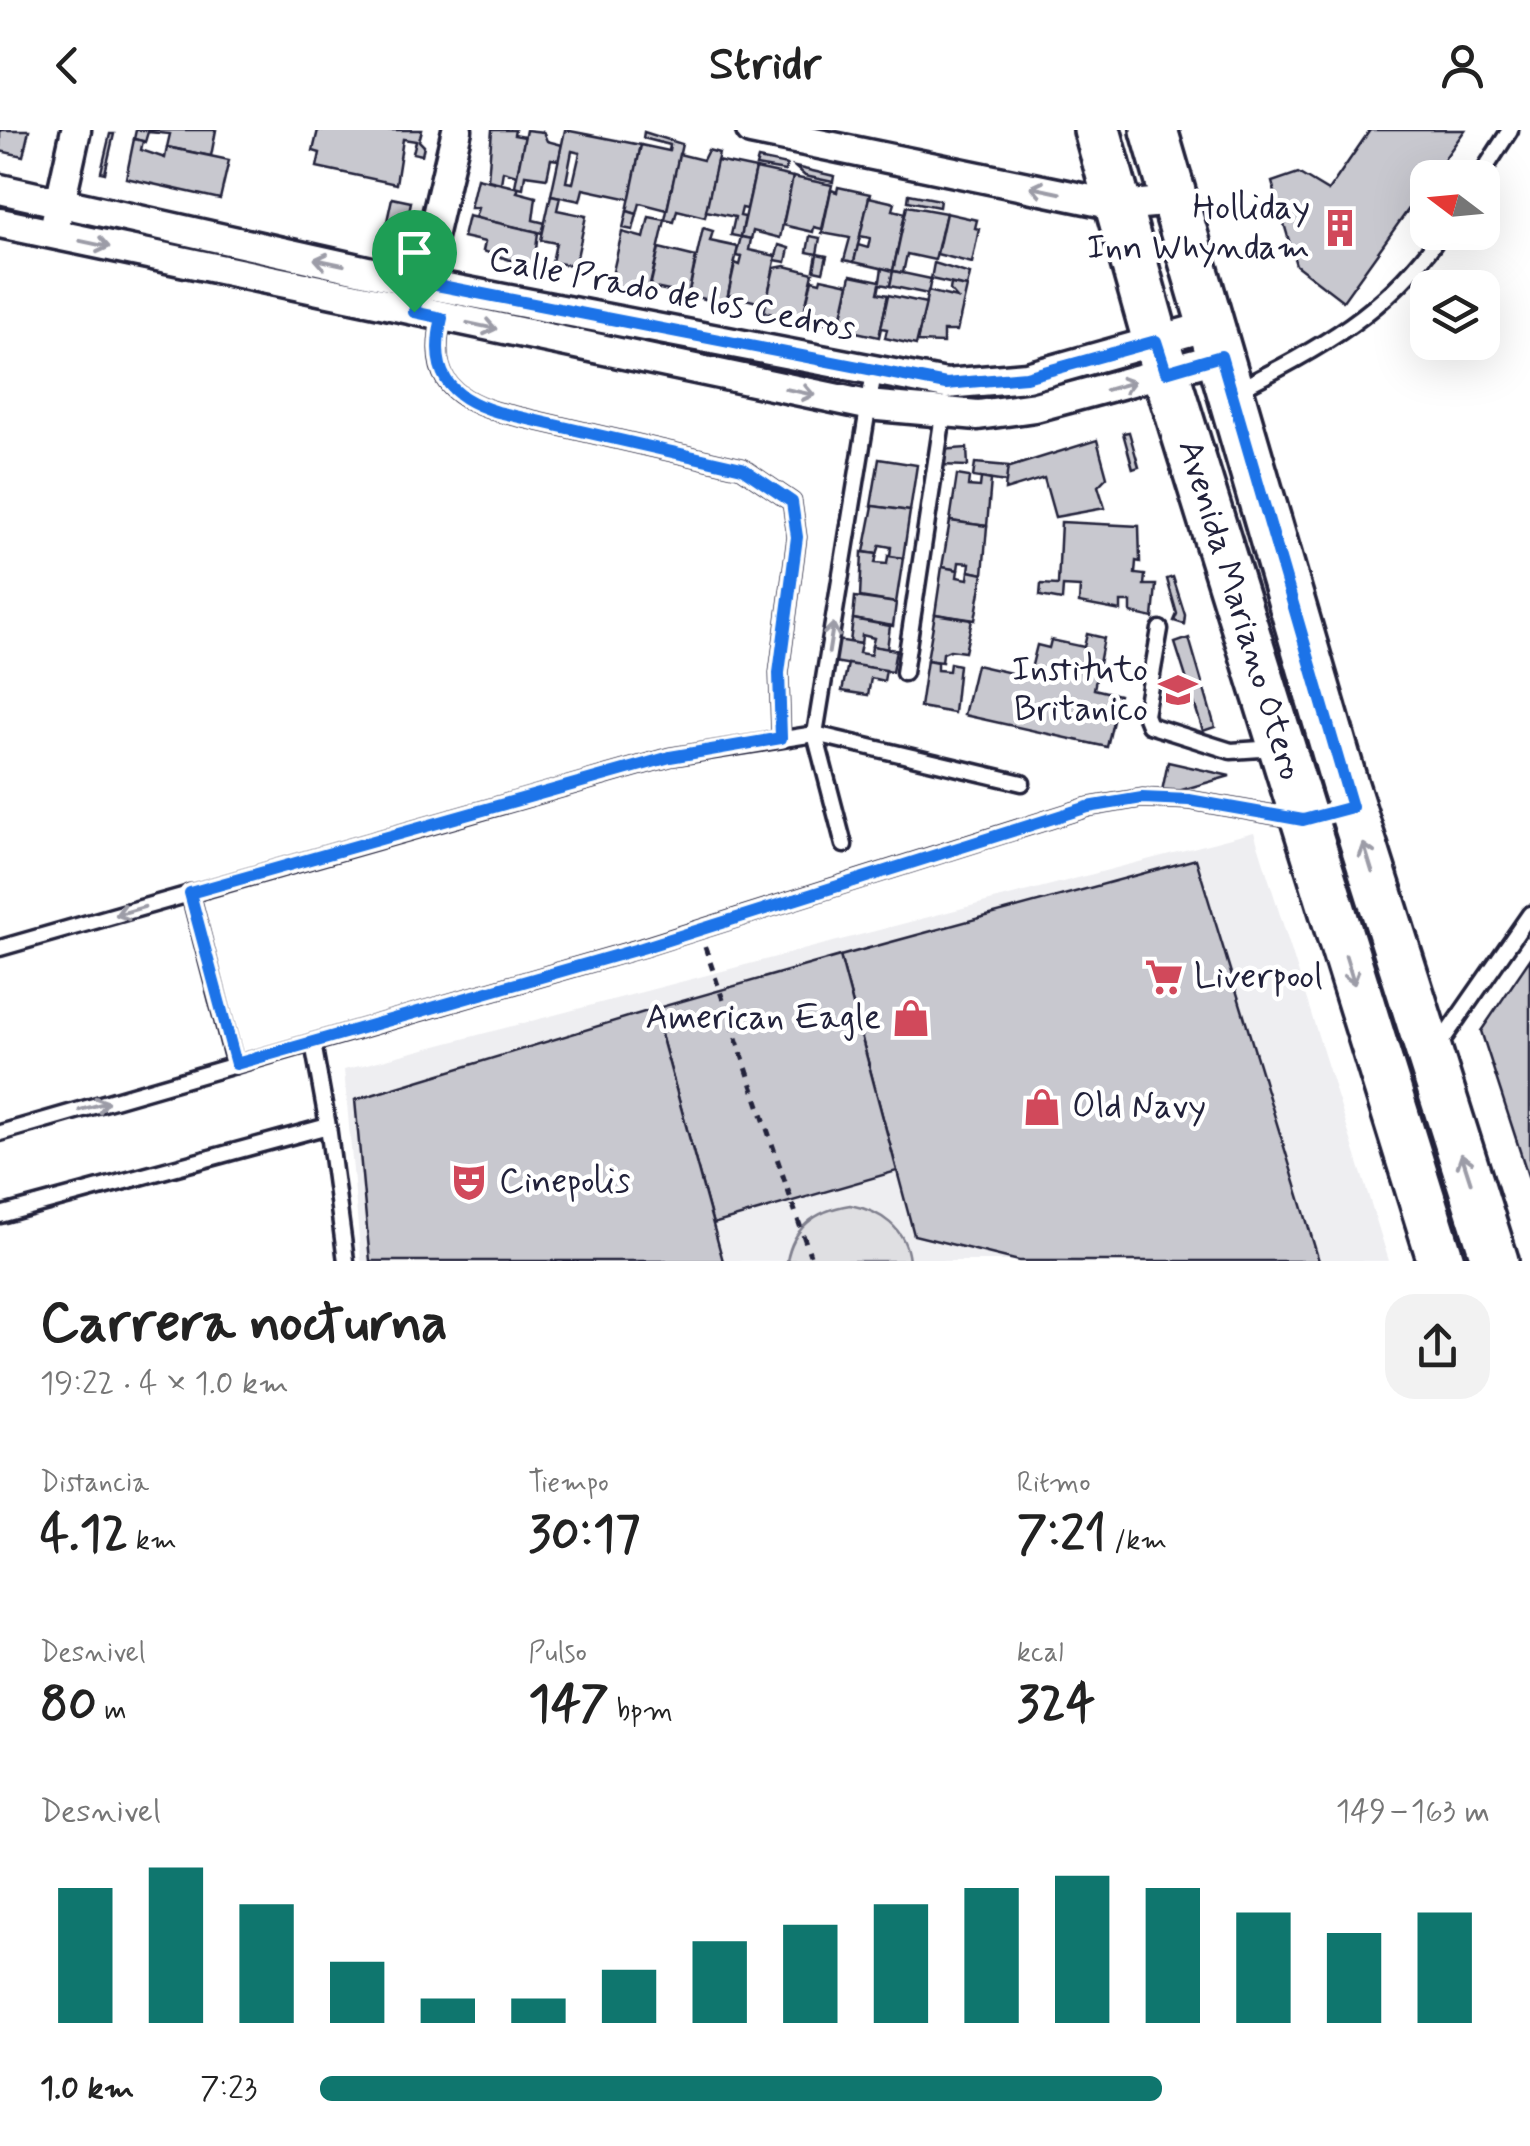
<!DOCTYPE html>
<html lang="es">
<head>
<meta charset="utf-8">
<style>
	:root { --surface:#fff; --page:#f2f2f2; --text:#222; --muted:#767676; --accent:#0f766e }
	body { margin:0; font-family:Mynerve,sans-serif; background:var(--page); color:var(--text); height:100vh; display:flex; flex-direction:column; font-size:38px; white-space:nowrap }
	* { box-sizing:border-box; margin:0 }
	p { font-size:32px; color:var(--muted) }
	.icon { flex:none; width:55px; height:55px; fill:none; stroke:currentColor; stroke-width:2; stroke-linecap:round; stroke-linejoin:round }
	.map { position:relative; height:1131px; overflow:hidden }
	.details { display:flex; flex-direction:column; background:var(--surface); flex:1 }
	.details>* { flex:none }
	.needle { width:65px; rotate:286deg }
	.controls { position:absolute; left:1410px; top:30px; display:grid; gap:20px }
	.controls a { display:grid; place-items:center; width:90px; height:90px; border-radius:20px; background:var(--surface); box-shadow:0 10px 40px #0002; font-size:50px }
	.pin { position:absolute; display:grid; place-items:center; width:85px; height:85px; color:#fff; margin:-102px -42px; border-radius:50% 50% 50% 0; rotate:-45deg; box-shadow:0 0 10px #0007 }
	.pin .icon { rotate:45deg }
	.round { display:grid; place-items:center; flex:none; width:105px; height:105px; border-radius:30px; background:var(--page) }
	.overview { display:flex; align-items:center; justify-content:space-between; height:170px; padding:0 40px }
	h1 { font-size:55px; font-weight:800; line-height:75px }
	.metrics { display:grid; grid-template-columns:repeat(3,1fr); gap:15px; height:170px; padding:10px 40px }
	.metrics div { display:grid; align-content:center }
	.metrics b { font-size:50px; font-weight:800 }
	.metrics small { font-size:28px; font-weight:400 }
	.metrics p { font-size:28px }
	.chart { height:280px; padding:20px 40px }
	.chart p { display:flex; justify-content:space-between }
	.chart svg { width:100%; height:180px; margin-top:10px; stroke:var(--accent); stroke-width:6 }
	ul { padding:0 40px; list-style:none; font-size:32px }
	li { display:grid; grid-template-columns:160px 120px 1fr; align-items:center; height:75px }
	li i { height:25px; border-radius:12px; background:var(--accent) }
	header { display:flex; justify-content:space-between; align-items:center; height:130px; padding:0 40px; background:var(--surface); font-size:45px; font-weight:800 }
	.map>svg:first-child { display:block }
</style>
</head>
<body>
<header><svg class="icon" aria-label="back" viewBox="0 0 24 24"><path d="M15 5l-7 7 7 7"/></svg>Stridr<svg class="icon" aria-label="person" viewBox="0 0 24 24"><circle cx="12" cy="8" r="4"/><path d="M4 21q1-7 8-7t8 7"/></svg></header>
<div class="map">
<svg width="1530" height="1131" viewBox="0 0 1530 1131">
	<rect width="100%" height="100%" fill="#fff"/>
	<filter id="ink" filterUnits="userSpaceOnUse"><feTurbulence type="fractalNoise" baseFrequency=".01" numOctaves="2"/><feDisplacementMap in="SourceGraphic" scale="20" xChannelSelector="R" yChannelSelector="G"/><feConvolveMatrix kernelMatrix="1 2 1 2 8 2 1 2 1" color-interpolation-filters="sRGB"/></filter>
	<g filter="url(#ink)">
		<polygon fill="#eeeef1" points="1254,702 1389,1131 361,1131 344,940"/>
		<path fill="#dfdfe2" stroke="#80808e" stroke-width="2.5" d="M 850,1075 C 881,1081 906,1098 909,1131 L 787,1131 C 793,1097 817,1080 850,1075 Z"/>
		<g fill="#c8c8cf" stroke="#22223b" stroke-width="2.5" fill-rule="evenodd">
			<polygon points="0,0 29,0 23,26 0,21"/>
			<polygon points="136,0 216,0 211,26 167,17 170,4 148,2 145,12 134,9"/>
			<polygon points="318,0 422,0 419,11 424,16 422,25 413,23 416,11 403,9 396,54 317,37 320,23 313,21"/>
			<polygon points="492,0 515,0 514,5 525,7 517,45 503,41 501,53 488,50"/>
			<polygon points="526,0 543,2 547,11 562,15 559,30 551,29 547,48 525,45 523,58 515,56"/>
			<path d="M 565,0 L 641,15 L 630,69 L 583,59 L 580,71 L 551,65 ZM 572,21 L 580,23 L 573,53 L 566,52 Z"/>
			<polygon points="1370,0 1465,0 1343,171 1296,135 1272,52 1298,43 1328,61"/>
			<polygon points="644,2 682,14 667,80 640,73 637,84 627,81 641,15 669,21 670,15 643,8"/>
			<polygon points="110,4 114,4 105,43 101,42"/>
			<polygon points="134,9 143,11 141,20 165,28 167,17 229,30 220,69 126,48"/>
			<polygon points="708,20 719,23 705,87 677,80 674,92 665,90 679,24 703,30"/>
			<polygon points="758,29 787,35 785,41 756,36"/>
			<polygon points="717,31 756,39 747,79 742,78 740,86 745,87 741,107 731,105 735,87 706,81"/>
			<polygon points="795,37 834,46 833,52 805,46"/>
			<polygon points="756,39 793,47 780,108 753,101 751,109 741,107"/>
			<polygon points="793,47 832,55 822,99 814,97 813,102 783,95"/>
			<polygon points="477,48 519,58 517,62 536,67 533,90 545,93 542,103 475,88 478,78 470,78"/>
			<polygon points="838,57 870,64 854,132 844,130 850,108 822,103 831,60 837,62"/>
			<polygon points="909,64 940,70 939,77 908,71"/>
			<polygon points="551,65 560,67 557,80 586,86 575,136 552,132 556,113 541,110"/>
			<polygon points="869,67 895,73 893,80 905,83 893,141 854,132 858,115 868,118 870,108 860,106"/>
			<polygon points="392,68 411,72 403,109 384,105"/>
			<polygon points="907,76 946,83 935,130 907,124 903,143 893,141"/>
			<polygon points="627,81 637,84 633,100 623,98"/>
			<polygon points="946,83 977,90 975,98 979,99 972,133 937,124"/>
			<polygon points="468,86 538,102 534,138 483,121 485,112 463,107"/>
			<polygon points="649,87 665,90 647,168 609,159 622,102 644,108"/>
			<polygon points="703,98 713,101 710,111 738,117 726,174 688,165"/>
			<polygon points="810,106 820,108 817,124 807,122"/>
			<polygon points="741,107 751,109 749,120 776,126 766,174 728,165 735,133 740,135 742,127 736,126"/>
			<polygon points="779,115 789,118 786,132 775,130"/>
			<polygon points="659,118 696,127 688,165 650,157"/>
			<polygon points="817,124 827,126 823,142 814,140"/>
			<polygon points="934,133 970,144 967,157 931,149"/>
			<polygon points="785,136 813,143 802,191 764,182 774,138"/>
			<polygon points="882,138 893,141 890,156 880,154 878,163 888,165 879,207 847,200 849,193 841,191 851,145 880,151"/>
			<polygon points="893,141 931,149 928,164 890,156"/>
			<polygon points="821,148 849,154 840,195 802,191 812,150 820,152"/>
			<polygon points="951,154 967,157 957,201 943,201 943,213 917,212 928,161 957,168 950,160"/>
			<polygon points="888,165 926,173 916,215 885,208 887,199 881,198"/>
			<polygon points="1129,302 1139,337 1133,339 1123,303"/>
			<polygon points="1097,310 1107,347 1098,356 1105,378 1055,387 1044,348 1005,360 1007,338"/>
			<polygon points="967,318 968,336 939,335 939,320"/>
			<polygon points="879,329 917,335 910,381 871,376"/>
			<polygon points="975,333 1008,336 1006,352 973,347"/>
			<polygon points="957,345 969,347 968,356 980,357 981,348 991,350 987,396 950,391"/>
			<polygon points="873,376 910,381 903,428 890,426 891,417 880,415 877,424 864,422"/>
			<polygon points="950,391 987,396 983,444 969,441 970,433 959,432 958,440 942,437"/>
			<polygon points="1061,392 1139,396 1140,432 1136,431 1135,444 1145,445 1144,455 1156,455 1153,488 1131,483 1131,472 1121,472 1121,481 1079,473 1080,457 1063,456 1062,470 1040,466 1041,454 1058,455"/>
			<polygon points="862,422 877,424 875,433 887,434 888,426 903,428 896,473 860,467"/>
			<polygon points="942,437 958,440 957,447 968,449 969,441 983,444 975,490 935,484"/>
			<polygon points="1173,447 1185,485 1184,494 1174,491 1177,484 1167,449"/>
			<polygon points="855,467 896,473 893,496 853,489"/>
			<polygon points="935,484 972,490 965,522 950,520 943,523 942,532 927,530"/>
			<polygon points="853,489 890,496 887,519 872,516 874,508 862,505 861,514 850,512"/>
			<polygon points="1087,504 1104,508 1094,559 1119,565 1107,617 964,585 976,535 1029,547 1037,515 1049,518 1051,510 1084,517"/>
			<polygon points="1189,508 1215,597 1203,601 1175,513"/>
			<polygon points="837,510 861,514 859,523 871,525 872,516 896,520 892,542 834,532"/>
			<polygon points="927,530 937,532 937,540 949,541 950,533 959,535 954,583 920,577"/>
			<polygon points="848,534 886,540 884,551 871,548 868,565 842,561"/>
			<polygon points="1168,632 1230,646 1161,666"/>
			<polygon points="1196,729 1319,1131 1019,1131 914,1105 840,826"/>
			<polygon points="840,826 897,1041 713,1094 654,879"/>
			<polygon points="1530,829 1530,1052 1481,901"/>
			<polygon points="654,879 723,1131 370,1131 355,970"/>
		</g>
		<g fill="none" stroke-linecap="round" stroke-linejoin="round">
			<g stroke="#22223b" stroke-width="21">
				<g id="lane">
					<polyline points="1479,48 1510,0"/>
					<path d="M 442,188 C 429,242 446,267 498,282 L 742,338 L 792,372 L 797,407 L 779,543 L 781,608"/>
					<path d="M 1237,260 C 1318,219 1390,181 1442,102"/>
					<polyline points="1160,499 1145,585 1149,595 1231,621 1276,618"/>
					<polyline points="904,543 943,285"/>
					<polyline points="844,715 815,604 874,242"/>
					<polyline points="190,763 235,935"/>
					<polyline points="0,818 670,627 815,604 1022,653"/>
					<polyline points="313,913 328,996"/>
					<polyline points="1437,918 1530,784"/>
					<polyline points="0,1003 641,818 1088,677 1142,668 1189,670 1303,690 1346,678"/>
					<polyline points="0,1085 328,996 346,1131"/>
				</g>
			</g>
			<g stroke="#22223b" stroke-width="35">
				<g id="street">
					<polyline points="751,0 1120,76 1175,71"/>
					<polyline points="0,59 421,153 946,254 1027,247 1212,195"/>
					<polyline points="56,91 76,0"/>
					<polyline points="0,93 867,275 978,285 1035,277 1221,227"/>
					<polyline points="417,171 457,0"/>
				</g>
			</g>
			<g stroke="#22223b" stroke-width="52">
				<g id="primary">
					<polyline points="1097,0 1156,211 1441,1131"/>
					<polyline points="1154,0 1344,652 1495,1131"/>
				</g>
			</g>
			<polyline stroke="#22223b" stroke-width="5" stroke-dasharray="8 8" stroke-linecap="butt" points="705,817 810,1125"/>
			<use href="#lane" stroke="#fff" stroke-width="14"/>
			<use href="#street" stroke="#fff" stroke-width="28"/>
			<use href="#primary" stroke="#fff" stroke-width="45"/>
		</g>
		<defs><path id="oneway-shaft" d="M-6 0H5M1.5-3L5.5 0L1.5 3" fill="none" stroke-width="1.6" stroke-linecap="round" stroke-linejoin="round" transform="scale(2.5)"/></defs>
		<g stroke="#9c9ca7">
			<use href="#oneway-shaft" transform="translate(1045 60) rotate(-168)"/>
			<use href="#oneway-shaft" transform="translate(95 114) rotate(12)"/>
			<use href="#oneway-shaft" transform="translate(329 132) rotate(-168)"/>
			<use href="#oneway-shaft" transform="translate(482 196) rotate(12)"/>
			<use href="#oneway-shaft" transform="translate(1120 256) rotate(-16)"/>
			<use href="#oneway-shaft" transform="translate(800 262) rotate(12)"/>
			<use href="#oneway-shaft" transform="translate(831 508) rotate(-81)"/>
			<use href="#oneway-shaft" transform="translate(1368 728) rotate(-107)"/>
			<use href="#oneway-shaft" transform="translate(130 781) rotate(164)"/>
			<use href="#oneway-shaft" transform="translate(1350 840) rotate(73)"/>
			<use href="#oneway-shaft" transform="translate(94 976) rotate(-16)"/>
			<use href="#oneway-shaft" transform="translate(1466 1038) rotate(-108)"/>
		</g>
	</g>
	<g fill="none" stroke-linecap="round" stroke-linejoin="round" filter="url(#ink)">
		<g stroke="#fff" stroke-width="20">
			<path id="route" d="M 421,152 L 946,254 L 1026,247 L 1156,211 L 1166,242 L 1221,226 L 1352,677 L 1303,690 L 1189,670 L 1142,668 L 1088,677 L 642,818 L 236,934 L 190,763 L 670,627 L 781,608 L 779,543 L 797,407 L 792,372 L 742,338 L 498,282 C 447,267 429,242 442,188 L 414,182 Z"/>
		</g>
		<use href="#route" stroke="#1a73e8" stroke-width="12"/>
	</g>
	<defs>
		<g id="building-bare" transform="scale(3)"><path d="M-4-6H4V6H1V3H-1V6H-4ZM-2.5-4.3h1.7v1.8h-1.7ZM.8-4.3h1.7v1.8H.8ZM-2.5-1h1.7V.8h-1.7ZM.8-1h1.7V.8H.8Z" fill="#d1495b" stroke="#fff" stroke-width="2.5" paint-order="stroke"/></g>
		<g id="school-bare" transform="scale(3)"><path d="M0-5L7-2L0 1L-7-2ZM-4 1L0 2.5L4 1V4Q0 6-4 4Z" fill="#d1495b" stroke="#fff" stroke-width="2.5" paint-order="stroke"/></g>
		<g id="supermarket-bare" transform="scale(3)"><path d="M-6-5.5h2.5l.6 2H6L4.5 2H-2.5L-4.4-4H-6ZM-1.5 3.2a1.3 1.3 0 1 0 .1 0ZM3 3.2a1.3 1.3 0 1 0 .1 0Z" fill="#d1495b" stroke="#fff" stroke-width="2.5" paint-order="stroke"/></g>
		<g id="shop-bare" transform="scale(3)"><path d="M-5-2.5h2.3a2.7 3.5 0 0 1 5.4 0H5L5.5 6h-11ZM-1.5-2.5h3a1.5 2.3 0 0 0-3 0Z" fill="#d1495b" stroke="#fff" stroke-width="2.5" paint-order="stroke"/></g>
		<g id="theatre-bare" transform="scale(3)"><path d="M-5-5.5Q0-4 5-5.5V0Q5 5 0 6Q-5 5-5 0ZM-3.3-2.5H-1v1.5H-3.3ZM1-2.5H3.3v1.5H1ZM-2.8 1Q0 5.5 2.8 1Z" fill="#d1495b" stroke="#fff" stroke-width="2.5" paint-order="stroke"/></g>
	</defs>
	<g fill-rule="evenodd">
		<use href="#building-bare" x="1340" y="98"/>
		<use href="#school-bare" x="1178" y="560"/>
		<use href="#supermarket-bare" x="1164" y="847"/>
		<use href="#shop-bare" x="911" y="888"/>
		<use href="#shop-bare" x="1042" y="977"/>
		<use href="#theatre-bare" x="469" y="1052"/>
	</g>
	<g text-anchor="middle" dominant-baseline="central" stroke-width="9" stroke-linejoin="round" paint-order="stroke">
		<g font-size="35" fill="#22223b" stroke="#fff" text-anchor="end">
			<text x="1310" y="78">Holliday<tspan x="1310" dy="40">Inn Whyndam</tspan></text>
			<text x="1148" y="540">Instituto<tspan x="1148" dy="40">Britanico</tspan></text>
			<text x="1194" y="847" text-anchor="start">Liverpool</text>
			<text x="881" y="888">American Eagle</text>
			<text x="1072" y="977" text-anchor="start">Old Navy</text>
			<text x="499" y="1052" text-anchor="start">Cinepolis</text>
		</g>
		<g font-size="35" fill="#22223b" stroke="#fff">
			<text transform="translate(672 164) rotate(11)">Calle Prado de los Cedros</text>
			<text transform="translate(1240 480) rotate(73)">Avenida Mariano Otero</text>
		</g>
	</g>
</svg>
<div class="controls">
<a><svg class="needle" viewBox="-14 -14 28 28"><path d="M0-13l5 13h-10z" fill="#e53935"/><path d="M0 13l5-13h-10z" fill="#767676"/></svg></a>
<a><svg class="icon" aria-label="layers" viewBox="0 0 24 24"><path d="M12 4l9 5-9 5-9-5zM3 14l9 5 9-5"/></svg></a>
</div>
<div class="pin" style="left:414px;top:182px;background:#1e9e55"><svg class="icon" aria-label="arrive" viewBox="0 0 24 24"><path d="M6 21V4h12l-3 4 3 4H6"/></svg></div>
</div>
<section class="details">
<div class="overview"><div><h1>Carrera nocturna</h1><p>19:22 · 4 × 1.0 km</p></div><a class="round"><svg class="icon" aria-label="share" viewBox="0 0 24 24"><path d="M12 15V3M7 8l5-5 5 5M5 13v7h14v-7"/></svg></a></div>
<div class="metrics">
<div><p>Distancia</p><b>4.12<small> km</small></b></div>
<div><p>Tiempo</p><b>30:17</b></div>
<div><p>Ritmo</p><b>7:21<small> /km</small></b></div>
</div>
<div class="metrics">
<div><p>Desnivel</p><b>80<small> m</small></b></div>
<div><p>Pulso</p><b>147<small> bpm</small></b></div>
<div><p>kcal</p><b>324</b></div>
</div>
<div class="chart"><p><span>Desnivel</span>149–163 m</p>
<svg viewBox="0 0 160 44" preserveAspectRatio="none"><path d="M5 44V11M15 44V6M25 44V15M35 44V29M45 44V38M55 44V38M65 44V31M75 44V24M85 44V20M95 44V15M105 44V11M115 44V8M125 44V11M135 44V17M145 44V22M155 44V17"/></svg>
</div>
<ul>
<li><b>1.0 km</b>7:23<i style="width:72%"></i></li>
</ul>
</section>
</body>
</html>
